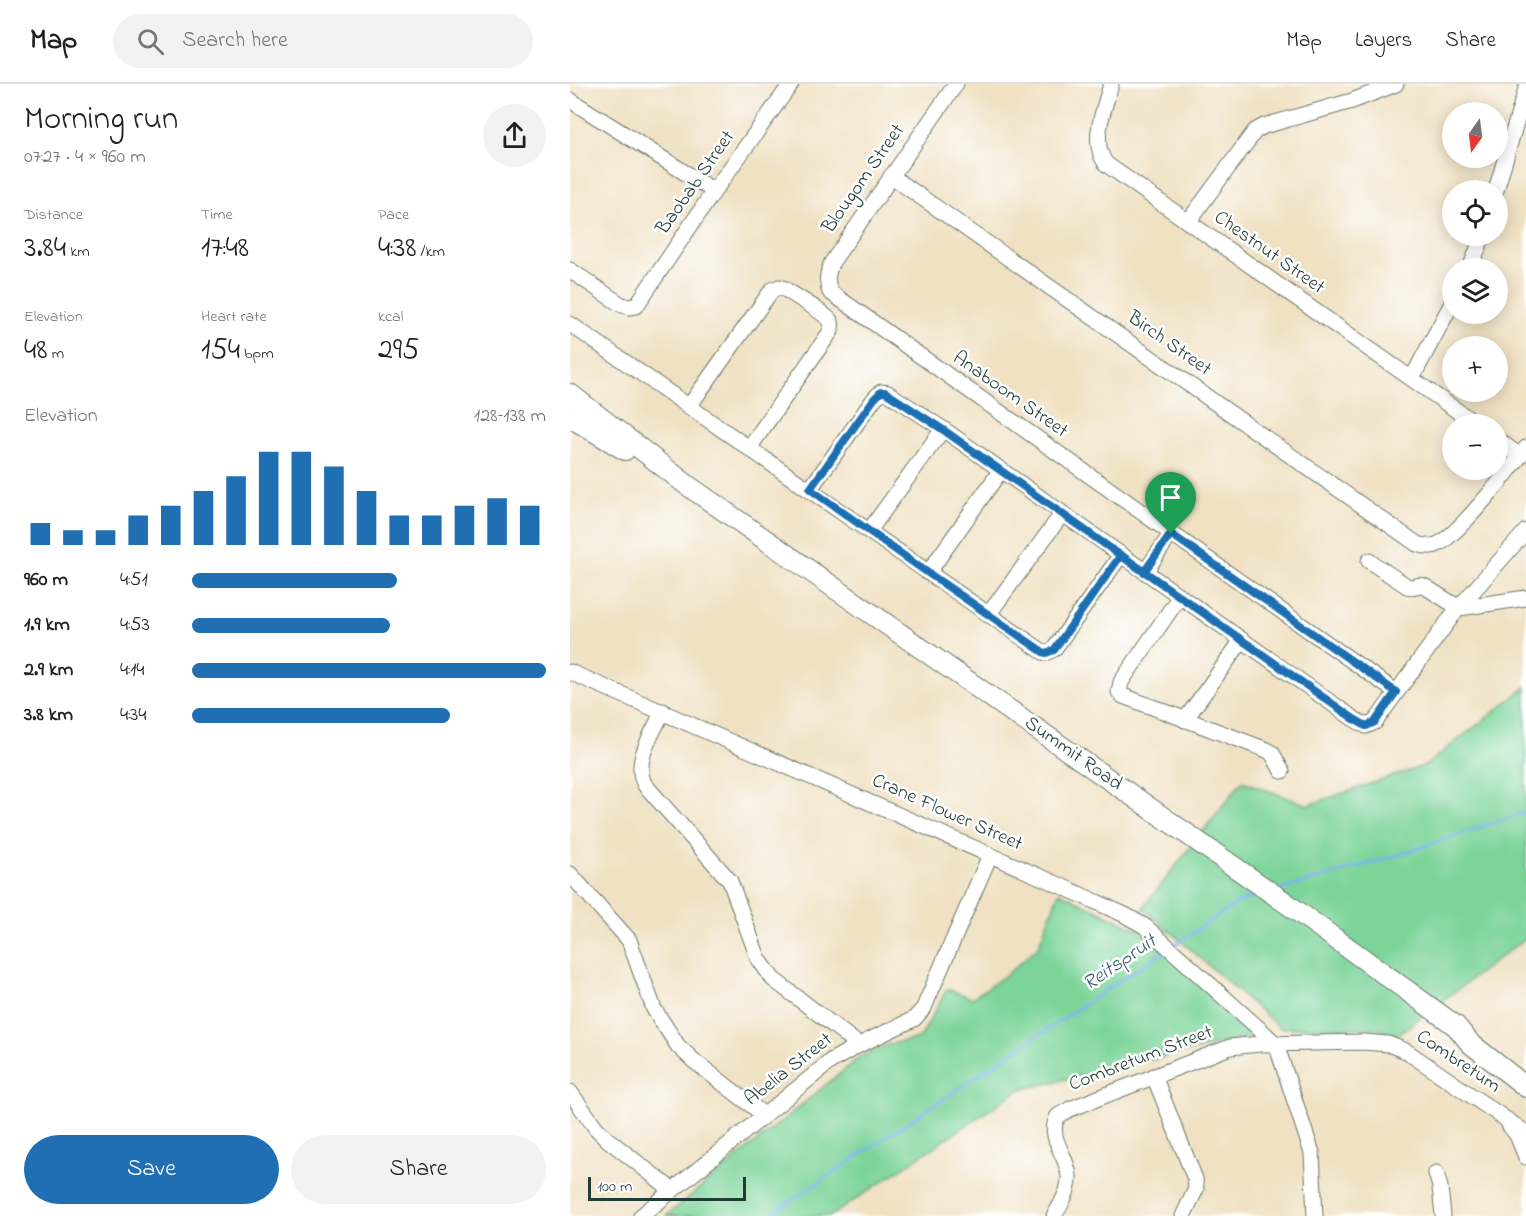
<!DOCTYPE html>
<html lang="en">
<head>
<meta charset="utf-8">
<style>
	:root { --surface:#fff; --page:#f2f2f2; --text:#202124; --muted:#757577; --line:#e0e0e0; --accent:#1f6fb2 }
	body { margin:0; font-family:"Indie Flower",sans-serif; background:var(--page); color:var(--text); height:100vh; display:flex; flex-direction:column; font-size:22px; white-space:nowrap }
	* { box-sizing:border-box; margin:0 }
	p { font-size:20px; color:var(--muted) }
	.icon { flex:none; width:33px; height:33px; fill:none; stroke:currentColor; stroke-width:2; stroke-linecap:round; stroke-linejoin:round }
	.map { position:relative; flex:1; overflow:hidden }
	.sheet { display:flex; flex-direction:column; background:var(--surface); width:570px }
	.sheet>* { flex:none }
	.needle { width:39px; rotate:194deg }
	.fabs { position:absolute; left:872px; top:18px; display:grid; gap:12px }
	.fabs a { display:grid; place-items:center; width:66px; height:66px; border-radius:50%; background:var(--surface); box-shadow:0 3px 15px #0003; font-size:30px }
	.scale { position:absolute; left:18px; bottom:15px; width:158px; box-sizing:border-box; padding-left:6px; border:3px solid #1f3d34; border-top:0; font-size:16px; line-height:21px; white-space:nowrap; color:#1f3d34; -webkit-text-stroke:4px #fff; paint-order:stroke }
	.pin { position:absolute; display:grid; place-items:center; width:51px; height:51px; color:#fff; margin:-62px -26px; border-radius:50% 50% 50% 0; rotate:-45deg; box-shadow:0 0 6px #0007 }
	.pin .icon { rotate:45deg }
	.round { display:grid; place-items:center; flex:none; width:63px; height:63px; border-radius:32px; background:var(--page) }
	.headline { display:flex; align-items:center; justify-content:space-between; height:102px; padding:0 24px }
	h1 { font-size:33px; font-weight:600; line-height:45px }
	.stats { display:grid; grid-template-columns:repeat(3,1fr); gap:9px; height:102px; padding:6px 24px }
	.stats div { display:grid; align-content:center }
	.stats b { font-size:30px; font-weight:600 }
	.stats small { font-size:16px; font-weight:400 }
	.stats p { font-size:16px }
	.chart { height:168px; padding:12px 24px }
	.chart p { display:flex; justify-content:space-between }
	.chart svg { width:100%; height:108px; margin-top:6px; stroke:var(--accent); stroke-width:6 }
	.cta { display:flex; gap:12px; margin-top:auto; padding:12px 24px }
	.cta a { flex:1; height:69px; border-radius:36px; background:var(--accent); color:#fff; font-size:24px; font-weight:600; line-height:69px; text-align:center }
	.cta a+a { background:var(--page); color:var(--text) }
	ul { padding:0 24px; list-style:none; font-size:20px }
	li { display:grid; grid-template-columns:96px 72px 1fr; align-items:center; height:45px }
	li i { height:15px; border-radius:8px; background:var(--accent) }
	header { display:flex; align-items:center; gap:36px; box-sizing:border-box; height:84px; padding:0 30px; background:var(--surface); border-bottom:2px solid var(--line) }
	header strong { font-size:28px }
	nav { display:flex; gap:33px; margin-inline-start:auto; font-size:21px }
	.search { width:420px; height:54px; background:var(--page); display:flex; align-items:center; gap:15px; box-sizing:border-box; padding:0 21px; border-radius:33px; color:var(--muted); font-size:22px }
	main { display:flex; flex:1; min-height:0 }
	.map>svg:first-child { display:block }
</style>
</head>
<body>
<header>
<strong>Map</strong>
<div class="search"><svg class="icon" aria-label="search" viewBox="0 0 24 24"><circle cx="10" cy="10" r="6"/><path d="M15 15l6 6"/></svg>Search here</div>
<nav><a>Map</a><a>Layers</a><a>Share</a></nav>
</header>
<main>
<section class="sheet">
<div class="headline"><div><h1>Morning run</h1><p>07:27 · 4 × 960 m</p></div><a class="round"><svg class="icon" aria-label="share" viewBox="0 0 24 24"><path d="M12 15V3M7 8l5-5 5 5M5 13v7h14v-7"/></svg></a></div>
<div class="stats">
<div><p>Distance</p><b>3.84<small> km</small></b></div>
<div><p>Time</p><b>17:48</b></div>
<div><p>Pace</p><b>4:38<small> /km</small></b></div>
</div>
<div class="stats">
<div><p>Elevation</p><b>48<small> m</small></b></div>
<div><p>Heart rate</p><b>154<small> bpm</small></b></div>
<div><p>kcal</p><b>295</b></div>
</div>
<div class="chart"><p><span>Elevation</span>128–138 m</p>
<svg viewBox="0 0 160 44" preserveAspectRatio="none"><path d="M5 44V35M15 44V38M25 44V38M35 44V32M45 44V28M55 44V22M65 44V16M75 44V6M85 44V6M95 44V12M105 44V22M115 44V32M125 44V32M135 44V28M145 44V25M155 44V28"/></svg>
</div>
<ul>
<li><b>960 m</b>4:51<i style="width:58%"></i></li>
<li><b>1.9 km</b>4:53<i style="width:56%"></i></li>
<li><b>2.9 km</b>4:14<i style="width:100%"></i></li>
<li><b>3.8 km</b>4:34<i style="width:73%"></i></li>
</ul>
<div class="cta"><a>Save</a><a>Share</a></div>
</section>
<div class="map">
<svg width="956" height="1132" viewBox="0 0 956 1132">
	<rect width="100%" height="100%" fill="#fff"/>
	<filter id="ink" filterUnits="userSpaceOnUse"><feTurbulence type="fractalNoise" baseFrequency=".0167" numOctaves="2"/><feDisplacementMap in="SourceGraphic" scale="12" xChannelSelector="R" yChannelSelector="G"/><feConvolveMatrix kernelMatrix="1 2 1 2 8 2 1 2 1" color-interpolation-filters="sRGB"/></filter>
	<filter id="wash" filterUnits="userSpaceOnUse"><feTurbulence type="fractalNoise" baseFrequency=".008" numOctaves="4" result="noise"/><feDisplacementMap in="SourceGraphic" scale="24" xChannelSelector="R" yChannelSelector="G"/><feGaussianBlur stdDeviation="1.35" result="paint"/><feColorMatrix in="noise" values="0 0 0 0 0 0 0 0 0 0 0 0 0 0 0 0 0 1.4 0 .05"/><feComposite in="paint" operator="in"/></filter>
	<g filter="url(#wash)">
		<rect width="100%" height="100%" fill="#f0e1c3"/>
		<g fill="#7cd499" stroke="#4e8866" stroke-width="1.5">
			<polygon points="956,603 956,854 827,951 802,944 710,944 573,824 672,697 738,721 856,681"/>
			<polygon points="489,808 569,846 676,940 680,948 680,953 449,1006 261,1132 96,1132 290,973 320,960 350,954 377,905 402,914 436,891 468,863"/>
		</g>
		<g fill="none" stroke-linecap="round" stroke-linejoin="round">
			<g stroke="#7bb2ea" stroke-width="3">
				<polyline points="709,806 828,771 956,728"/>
				<polyline points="604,861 669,818 691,811"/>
				<polyline points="198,1132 596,866"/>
			</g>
		</g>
	</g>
	<g filter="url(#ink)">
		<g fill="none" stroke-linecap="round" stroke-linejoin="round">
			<g stroke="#687666" stroke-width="17">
				<g id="minor">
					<path d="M 386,0 L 262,178 C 257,189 256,197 260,208 L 826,608"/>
					<path d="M 541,0 C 535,24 519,57 536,80 L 906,340"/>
					<polyline points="0,16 144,107"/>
					<path d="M 321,92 L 847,460 C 853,462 860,463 866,461 C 885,455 942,383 956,364"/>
					<polyline points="926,106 956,5"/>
					<polyline points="618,138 685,47 694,42 782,17 826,0"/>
					<polyline points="900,184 913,152"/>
					<polyline points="0,186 50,220 59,223 66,222 144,107 221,0"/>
					<polyline points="0,240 473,568 476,569 484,565 551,471"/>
					<polyline points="842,294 882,219"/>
					<path d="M 120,321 L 202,206 L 209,203 L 213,204 C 222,210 257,230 261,238 C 262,241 261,244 261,247 L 179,364"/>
					<polyline points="927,355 950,372"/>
					<polyline points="240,405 304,315 311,308 318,309 373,345 784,635 796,642 805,638 885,528 956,447"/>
					<polyline points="299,447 373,345"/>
					<path d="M 799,477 L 837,502 C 844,505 848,499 854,502 L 889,524 L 956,514"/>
					<polyline points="575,488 601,450"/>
					<polyline points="358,489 431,386"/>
					<polyline points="610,512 551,598 549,608 553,612 697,666 702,669 712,687"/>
					<polyline points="418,531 492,430"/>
					<polyline points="0,588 489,801 555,831 576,843 706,960 742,1069 745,1132"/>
					<path d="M 93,627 C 83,649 62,678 75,701 L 160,797 L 188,874 L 203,895 L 289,961"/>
					<polyline points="615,636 672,556"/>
					<polyline points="0,790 59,856 84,925 108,962 124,977 194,1031"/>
					<polyline points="584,992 625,1095 626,1105 613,1132"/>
					<polyline points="0,1008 26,1044 37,1055 102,1106"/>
					<polyline points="939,1041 947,1051 956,1073"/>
					<polyline points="866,1089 870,1103 873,1132"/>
					<polyline points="71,1132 261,977 289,961 344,935 354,924 358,914 420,771"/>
					<path d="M 484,1132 C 491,1121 500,1105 499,1092 C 497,1070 476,1053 488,1032 L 500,1025 L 660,963 L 690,960 L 794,958 L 818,960 L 836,967 L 956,1049"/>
				</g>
			</g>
			<g stroke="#687666" stroke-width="22">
				<g id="major">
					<polyline points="0,310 117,401 716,819 886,942 900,959 956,1003"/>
					<polyline points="0,333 55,366"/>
				</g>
			</g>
			<use href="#minor" stroke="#fff" stroke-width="15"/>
			<use href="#major" stroke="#fff" stroke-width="20"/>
		</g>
	</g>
	<g fill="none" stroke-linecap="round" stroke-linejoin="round" filter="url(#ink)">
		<g stroke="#fff" stroke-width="12">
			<polyline id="route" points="601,450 574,488 372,345 315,308 311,308 304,315 240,405 358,489 473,568 476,569 484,566 551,471 784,635 796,642 805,638 826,608 601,450"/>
		</g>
		<use href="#route" stroke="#1f6fb2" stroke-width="8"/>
	</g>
	<g text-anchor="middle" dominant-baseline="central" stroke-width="5" stroke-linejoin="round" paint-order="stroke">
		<g font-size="20" fill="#1f3d34" stroke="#fff">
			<text transform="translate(294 95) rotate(-55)">Blougom Street</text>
			<text transform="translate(126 99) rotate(-55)">Baobab Street</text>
			<text transform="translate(699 169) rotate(35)">Chestnut Street</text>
			<text transform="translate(599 260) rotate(35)">Birch Street</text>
			<text transform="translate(440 311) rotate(35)">Anaboom Street</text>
			<text transform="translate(503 670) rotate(35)">Summit Road</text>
			<text transform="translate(377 729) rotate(24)">Crane Flower Street</text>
			<text transform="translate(571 975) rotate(-21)">Combretum Street</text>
			<text transform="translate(888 978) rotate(34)">Combretum</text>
			<text transform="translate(219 986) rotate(-38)">Abelia Street</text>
		</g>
		<g font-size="21" font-style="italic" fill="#3b606b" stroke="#fff">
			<text transform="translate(550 879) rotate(-34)">Reitspruit</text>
		</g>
	</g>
</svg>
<div class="fabs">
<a><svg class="needle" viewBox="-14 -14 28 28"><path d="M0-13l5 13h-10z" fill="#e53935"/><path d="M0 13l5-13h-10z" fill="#757577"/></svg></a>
<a><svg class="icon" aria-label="locate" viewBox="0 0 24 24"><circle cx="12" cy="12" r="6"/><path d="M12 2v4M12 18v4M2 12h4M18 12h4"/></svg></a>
<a><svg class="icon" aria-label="layers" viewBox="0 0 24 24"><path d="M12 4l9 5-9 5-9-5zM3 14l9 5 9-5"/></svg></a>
<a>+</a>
<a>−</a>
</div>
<div class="scale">100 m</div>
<div class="pin" style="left:601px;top:450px;background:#1e9e55"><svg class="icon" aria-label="arrive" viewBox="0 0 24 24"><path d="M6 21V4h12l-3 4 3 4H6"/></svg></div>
</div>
</main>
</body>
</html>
